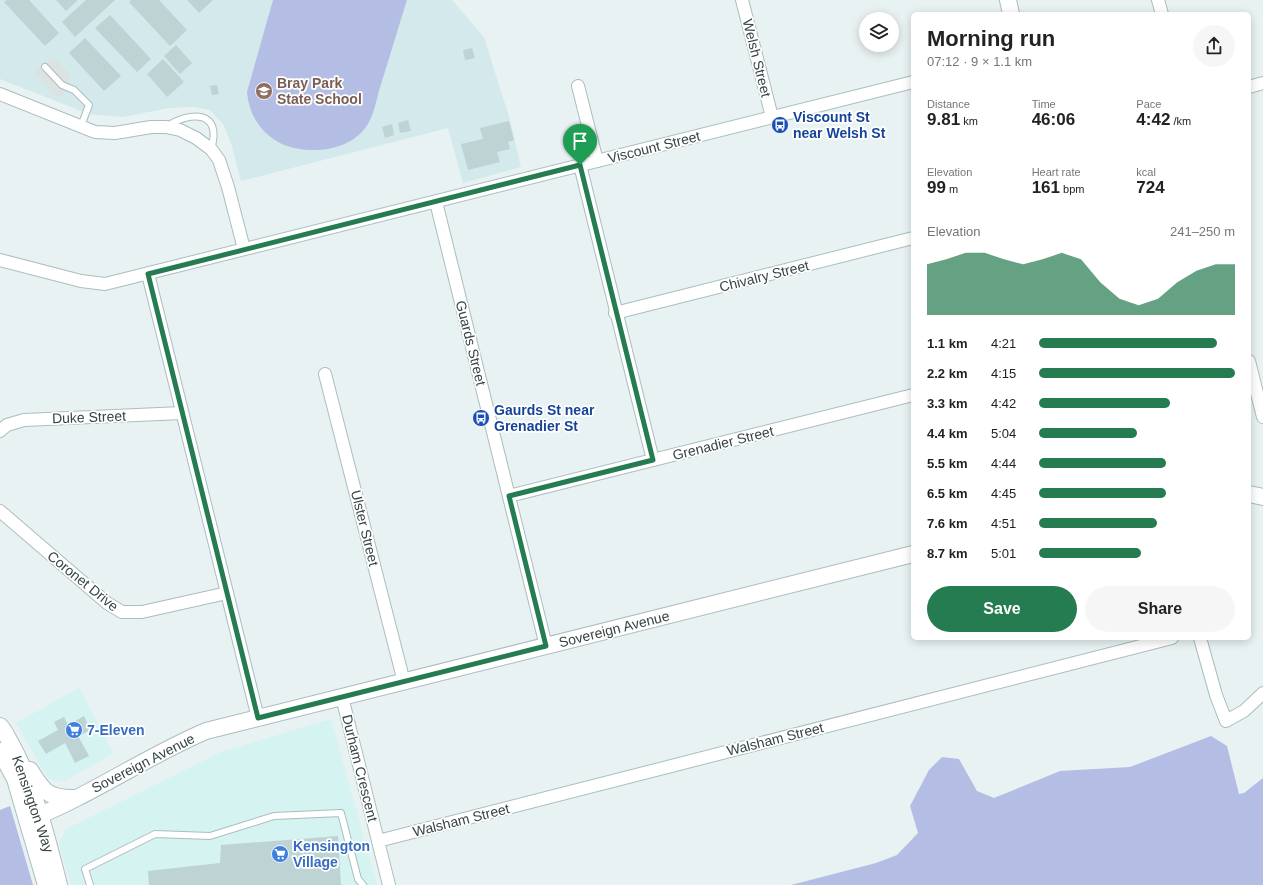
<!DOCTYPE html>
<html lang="en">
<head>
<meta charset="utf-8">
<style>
	:root { --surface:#fff; --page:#f6f6f6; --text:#222; --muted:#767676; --accent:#257c51 }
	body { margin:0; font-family:Helvetica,sans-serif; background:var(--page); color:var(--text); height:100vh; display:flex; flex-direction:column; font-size:15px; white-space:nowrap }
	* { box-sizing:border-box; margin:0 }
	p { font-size:13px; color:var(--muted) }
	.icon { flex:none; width:22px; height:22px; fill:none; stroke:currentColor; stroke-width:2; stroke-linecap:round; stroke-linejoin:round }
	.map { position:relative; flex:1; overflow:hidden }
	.drawer { position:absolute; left:911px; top:12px; width:340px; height:628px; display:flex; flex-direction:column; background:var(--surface); border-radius:6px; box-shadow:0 2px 10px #0003 }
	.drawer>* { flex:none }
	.tools { position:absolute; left:859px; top:12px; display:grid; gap:8px }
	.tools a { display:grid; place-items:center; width:40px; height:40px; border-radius:50%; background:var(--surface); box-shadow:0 2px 10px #0003; font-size:20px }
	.pin { position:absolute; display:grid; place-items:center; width:34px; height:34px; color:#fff; margin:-41px -17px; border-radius:50% 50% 50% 0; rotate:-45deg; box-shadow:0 0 4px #0007 }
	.pin .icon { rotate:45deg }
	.round { display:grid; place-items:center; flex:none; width:42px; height:42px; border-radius:21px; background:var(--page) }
	.headline { display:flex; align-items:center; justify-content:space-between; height:68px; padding:0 16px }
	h1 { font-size:22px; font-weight:800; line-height:30px }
	.metrics { display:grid; grid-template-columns:repeat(3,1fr); gap:6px; height:68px; padding:4px 16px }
	.metrics div { display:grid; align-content:center }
	.metrics b { font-size:17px; font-weight:800 }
	.metrics small { font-size:11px; font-weight:400 }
	.metrics p { font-size:11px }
	.chart { height:112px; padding:8px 16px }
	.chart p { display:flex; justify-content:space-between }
	.chart svg { width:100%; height:72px; margin-top:4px; fill:var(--accent); opacity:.7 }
	.button { display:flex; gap:8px; margin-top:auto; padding:8px 16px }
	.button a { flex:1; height:46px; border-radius:24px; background:var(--accent); color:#fff; font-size:16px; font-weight:800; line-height:46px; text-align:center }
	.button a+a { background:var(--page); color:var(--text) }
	ul { padding:0 16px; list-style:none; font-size:13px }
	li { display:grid; grid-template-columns:64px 48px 1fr; align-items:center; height:30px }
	li i { height:10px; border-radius:5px; background:var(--accent) }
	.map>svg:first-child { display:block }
</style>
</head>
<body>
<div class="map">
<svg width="1263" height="885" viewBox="0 0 1263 885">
	<rect width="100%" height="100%" fill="#e8f2f3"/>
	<g fill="#d5f3f1">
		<polygon points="79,688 113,753 65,781 52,780 46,775 16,723"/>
		<polygon points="331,719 377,885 71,885 59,843 66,829 221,752"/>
	</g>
	<polygon fill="#d3e9eb" points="0,0 452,0 484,37 510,120 521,167 463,183 448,128 241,181 231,143 223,124 210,110 193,107 169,108 123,117 89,114 0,79"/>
	<g fill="#b4bde4">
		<path d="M 273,0 L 407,0 C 398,28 390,56 381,84 C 377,96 375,111 369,122 C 354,151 310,156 282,144 C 261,134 249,115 247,92 Z"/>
		<polygon points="1211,736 1227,746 1239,794 1244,793 1263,778 1263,885 791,885 876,863 897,855 918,833 910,806 929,770 942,757 959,759 977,791 994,798 1060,771 1130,767"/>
		<polygon points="10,806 33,885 0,885 0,810"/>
	</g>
	<polygon fill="#dce1e1" points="53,57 70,75 65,94 57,97 35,73"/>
	<g fill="#bed3d3">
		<polygon points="7,0 29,0 59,33 45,46 4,2"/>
		<polygon points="56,0 78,0 66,11"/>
		<polygon points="86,0 115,0 75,37 62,22"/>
		<polygon points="131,0 159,0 187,30 170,46 129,2"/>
		<polygon points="187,0 213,0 199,13"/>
		<polygon points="110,15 151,59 137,72 95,28"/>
		<polygon points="85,38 121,76 104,91 69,53"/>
		<polygon points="176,45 192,63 180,74 164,56"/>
		<polygon points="472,48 475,58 465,60 463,50"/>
		<polygon points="163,59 184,82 167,97 147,74"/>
		<polygon points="217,85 219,94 212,95 210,86"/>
		<polygon points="408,120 411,131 400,133 398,123"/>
		<polygon points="509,121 514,140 508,142 510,149 497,152 500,162 468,170 461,144 483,139 480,128"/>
		<polygon points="392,124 394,135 385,138 382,127"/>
		<polygon points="84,716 91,730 78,736 89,756 75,763 65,743 46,754 38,741 58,730 54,722 64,717 68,725"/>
		<polygon points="338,836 341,885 149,885 148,871 220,863 221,845"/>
	</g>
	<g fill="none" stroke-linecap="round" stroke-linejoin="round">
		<g stroke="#abbdbd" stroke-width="8">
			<g id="service">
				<polyline points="45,67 62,85 74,90 89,105 81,126"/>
				<path d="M 166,127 C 191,110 223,111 211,149"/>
				<polyline points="90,885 85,869 155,834 210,836 274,816 341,813 358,879 363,885"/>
			</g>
		</g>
		<g stroke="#abbdbd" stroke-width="14">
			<g id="minor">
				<polyline points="742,0 772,117"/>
				<polyline points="1158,0 1162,14"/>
				<polyline points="578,86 597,161"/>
				<polyline points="1249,87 1263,83"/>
				<polyline points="0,94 95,132 115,133 151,127 166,127 180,130 196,138 211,149 219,160 228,187 244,249"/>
				<polyline points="580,165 653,460"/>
				<polyline points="436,202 546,646"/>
				<polyline points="0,260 81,281 105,284 913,82"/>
				<polyline points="148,274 258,718"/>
				<polyline points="615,313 913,238"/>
				<polyline points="1249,361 1263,417"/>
				<polyline points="325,374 404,682"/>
				<polyline points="0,431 7,425 24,420 182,413"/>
				<polyline points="509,496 913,395"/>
				<polyline points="0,511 107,603 122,612 142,612 227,593"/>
				<polyline points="1200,638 1216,695 1226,721 1244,711 1263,693"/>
				<polyline points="342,697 389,885"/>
				<polyline points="378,841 1172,638"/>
			</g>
		</g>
		<g stroke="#abbdbd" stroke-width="18">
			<g id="tertiary">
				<polyline points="1008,0 1011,14"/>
				<polyline points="1249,494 1263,497"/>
				<path d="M 0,726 C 4,730 7,736 10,742 C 34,785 47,837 59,885"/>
				<polyline points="0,751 15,779 46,885"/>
				<path d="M 30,770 C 43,791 47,798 73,798"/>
				<path d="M 28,820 C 90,796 145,757 206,731 L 913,554"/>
			</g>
		</g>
		<use href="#service" stroke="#fff" stroke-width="6"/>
		<use href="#minor" stroke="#fff" stroke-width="12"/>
		<use href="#tertiary" stroke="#fff" stroke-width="16"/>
	</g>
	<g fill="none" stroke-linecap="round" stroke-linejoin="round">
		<g stroke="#fff" stroke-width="8">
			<polygon id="route" points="580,165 653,460 509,496 546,646 258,718 148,274"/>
		</g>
		<use href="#route" stroke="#257c51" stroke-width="5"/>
	</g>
	<defs>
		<g id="school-disc" transform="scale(0.9)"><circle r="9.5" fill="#8d6e63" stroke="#fff"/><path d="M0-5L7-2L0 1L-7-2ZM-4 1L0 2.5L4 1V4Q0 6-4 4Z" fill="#fff"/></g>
		<g id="bus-disc" transform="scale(0.9)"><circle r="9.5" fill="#1a4fb4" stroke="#fff"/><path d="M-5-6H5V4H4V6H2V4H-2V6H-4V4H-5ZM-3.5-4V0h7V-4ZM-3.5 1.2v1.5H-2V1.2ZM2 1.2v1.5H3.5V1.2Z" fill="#fff"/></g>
		<g id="supermarket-disc" transform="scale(0.9)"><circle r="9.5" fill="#3f7fe0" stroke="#fff"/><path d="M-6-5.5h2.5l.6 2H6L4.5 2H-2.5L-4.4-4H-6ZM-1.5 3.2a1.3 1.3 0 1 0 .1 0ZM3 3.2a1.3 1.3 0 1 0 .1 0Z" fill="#fff"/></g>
	</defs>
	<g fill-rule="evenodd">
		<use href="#school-disc" x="264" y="91"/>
		<use href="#bus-disc" x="780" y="125"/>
		<use href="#bus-disc" x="481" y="418"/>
		<use href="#supermarket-disc" x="74" y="730"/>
		<use href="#supermarket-disc" x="280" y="854"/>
	</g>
	<g text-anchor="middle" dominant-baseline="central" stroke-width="3.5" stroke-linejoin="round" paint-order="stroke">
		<g font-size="14" fill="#374545" stroke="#fff">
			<text transform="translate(757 58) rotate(76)">Welsh Street</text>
			<text transform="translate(654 147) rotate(-14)">Viscount Street</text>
			<text transform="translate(764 276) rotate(-14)">Chivalry Street</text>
			<text transform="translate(471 343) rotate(76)">Guards Street</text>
			<text transform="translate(89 417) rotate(-2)">Duke Street</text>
			<text transform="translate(723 443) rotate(-14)">Grenadier Street</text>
			<text transform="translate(365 528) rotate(76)">Ulster Street</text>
			<text transform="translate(83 581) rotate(39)">Coronet Drive</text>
			<text transform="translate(614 629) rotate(-14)">Sovereign Avenue</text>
			<text transform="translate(775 739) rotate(-14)">Walsham Street</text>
			<text transform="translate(143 763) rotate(-27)">Sovereign Avenue</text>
			<text transform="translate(360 768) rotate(76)">Durham Crescent</text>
			<text transform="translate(33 804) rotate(71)">Kensington Way</text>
			<text transform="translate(461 820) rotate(-14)">Walsham Street</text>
		</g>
		<g font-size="14" font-weight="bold" fill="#785e54" stroke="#fff" text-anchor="start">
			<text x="277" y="83">Bray Park<tspan x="277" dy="16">State School</tspan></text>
		</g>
		<g font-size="14" font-weight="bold" fill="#164399" stroke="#fff" text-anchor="start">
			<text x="793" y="117">Viscount St<tspan x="793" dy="16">near Welsh St</tspan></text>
			<text x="494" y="410">Gaurds St near<tspan x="494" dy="16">Grenadier St</tspan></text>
		</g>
		<g font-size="14" font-weight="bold" fill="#366cbe" stroke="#fff" text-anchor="start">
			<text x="87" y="730">7-Eleven</text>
			<text x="293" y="846">Kensington<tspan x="293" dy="16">Village</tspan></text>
		</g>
	</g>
</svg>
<div class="tools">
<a><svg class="icon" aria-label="layers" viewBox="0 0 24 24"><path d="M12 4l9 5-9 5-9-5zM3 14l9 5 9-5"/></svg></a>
</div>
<div class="pin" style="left:580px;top:165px;background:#1e9e55"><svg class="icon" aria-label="arrive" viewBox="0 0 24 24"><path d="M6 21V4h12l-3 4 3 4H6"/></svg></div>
<section class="drawer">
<div class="headline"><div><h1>Morning run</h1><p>07:12 · 9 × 1.1 km</p></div><a class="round"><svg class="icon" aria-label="share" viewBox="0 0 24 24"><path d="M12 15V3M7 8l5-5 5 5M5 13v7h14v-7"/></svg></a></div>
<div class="metrics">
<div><p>Distance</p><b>9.81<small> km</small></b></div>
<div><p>Time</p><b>46:06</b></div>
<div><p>Pace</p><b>4:42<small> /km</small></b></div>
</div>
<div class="metrics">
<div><p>Elevation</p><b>99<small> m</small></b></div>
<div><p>Heart rate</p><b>161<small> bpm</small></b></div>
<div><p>kcal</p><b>724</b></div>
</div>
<div class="chart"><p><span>Elevation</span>241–250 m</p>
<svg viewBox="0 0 160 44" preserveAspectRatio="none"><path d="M0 44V13L10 10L20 6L30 6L40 10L50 13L60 10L70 6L80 10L90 24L100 34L110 38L120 34L130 24L140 17L150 13L160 13V44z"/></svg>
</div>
<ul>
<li><b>1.1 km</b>4:21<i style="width:91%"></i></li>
<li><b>2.2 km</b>4:15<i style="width:100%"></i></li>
<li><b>3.3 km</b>4:42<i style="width:67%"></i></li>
<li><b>4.4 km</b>5:04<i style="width:50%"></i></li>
<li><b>5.5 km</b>4:44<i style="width:65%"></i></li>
<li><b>6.5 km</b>4:45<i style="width:65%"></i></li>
<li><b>7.6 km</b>4:51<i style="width:60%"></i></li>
<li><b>8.7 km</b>5:01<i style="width:52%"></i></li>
</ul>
<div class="button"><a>Save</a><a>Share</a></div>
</section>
</div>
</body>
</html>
